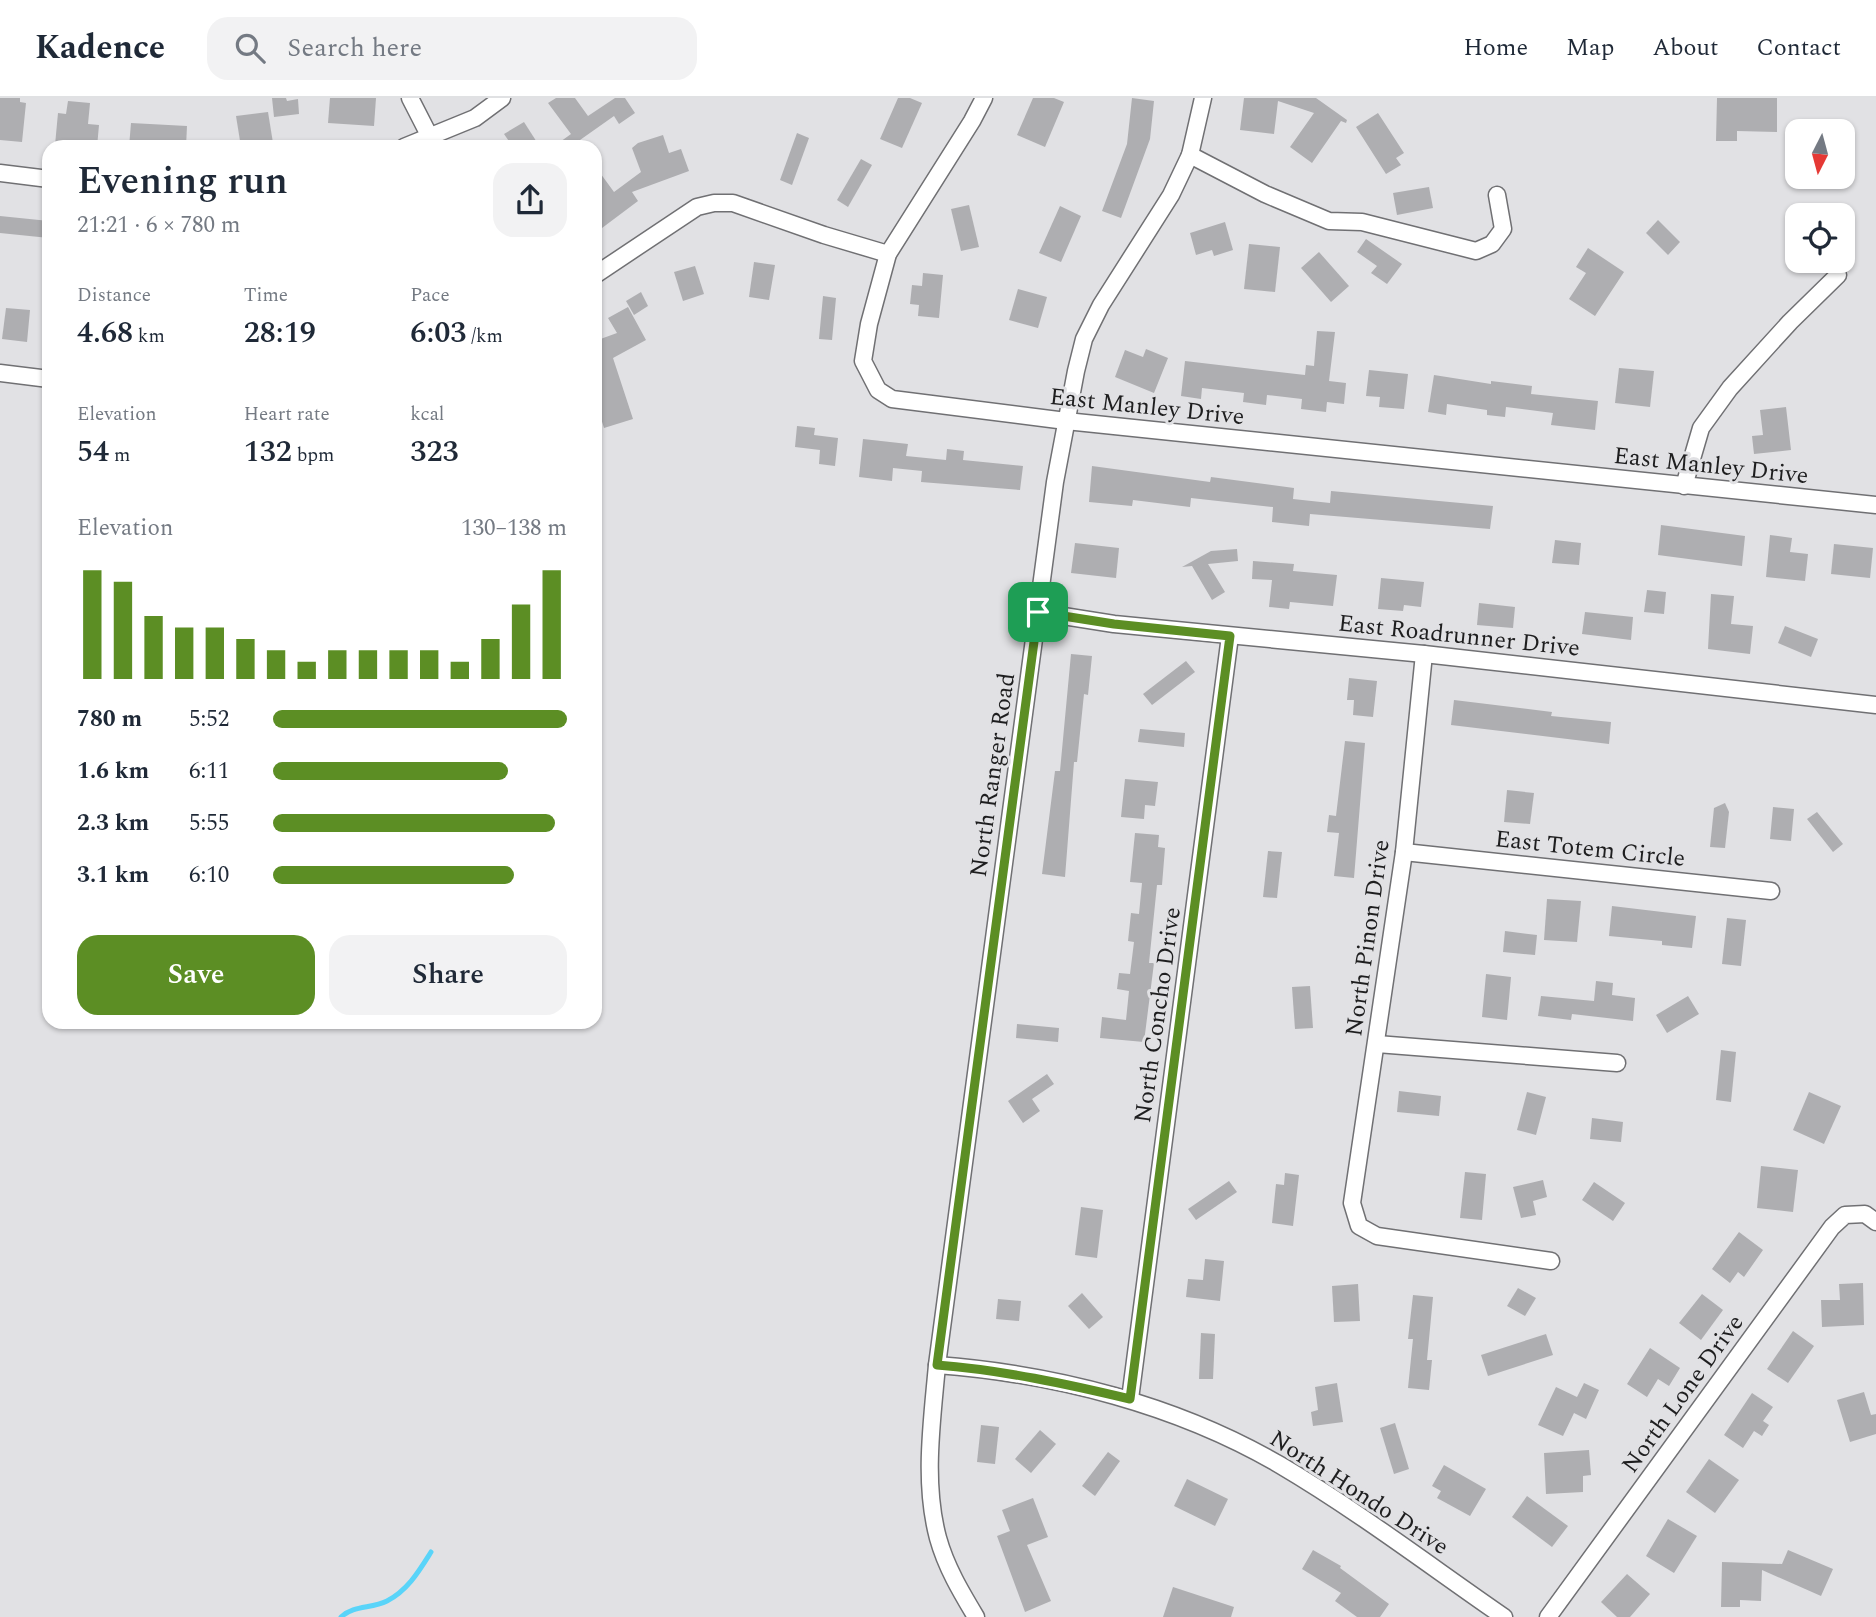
<!DOCTYPE html>
<html lang="en">
<head>
<meta charset="utf-8">
<style>
	:root { --surface:#fff; --page:#f2f2f3; --text:#1f2937; --muted:#747a83; --line:#e0e1e3; --accent:#5c8e24 }
	body { margin:0; font-family:Spectral,serif; background:var(--page); color:var(--text); height:100vh; display:flex; flex-direction:column; font-size:26px; white-space:nowrap }
	* { box-sizing:border-box; margin:0 }
	p { font-size:23px; color:var(--muted) }
	.icon { flex:none; width:38px; height:38px; fill:none; stroke:currentColor; stroke-width:2; stroke-linecap:round; stroke-linejoin:round }
	.map { position:relative; flex:1; overflow:hidden }
	.details { position:absolute; left:42px; top:42px; width:560px; height:889px; display:flex; flex-direction:column; background:var(--surface); border-radius:21px; box-shadow:0 2px 5px #0004 }
	.details>* { flex:none }
	.needle { width:46px; rotate:186deg }
	.tools { position:absolute; left:1785px; top:21px; display:grid; gap:14px }
	.tools a { display:grid; place-items:center; width:70px; height:70px; border-radius:14px; background:var(--surface); box-shadow:0 2px 5px #0004; font-size:35px }
	.pin { position:absolute; display:grid; place-items:center; width:60px; height:60px; color:#fff; margin:-30px; border-radius:14px; box-shadow:0 4px 10px #0006 }
	.round { display:grid; place-items:center; flex:none; width:74px; height:74px; border-radius:21px; background:var(--page) }
	.summary { display:flex; align-items:center; justify-content:space-between; height:119px; padding:0 35px }
	h1 { font-size:38px; font-weight:600; line-height:52px }
	.stats { display:grid; grid-template-columns:repeat(3,1fr); gap:10px; height:119px; padding:7px 35px }
	.stats div { display:grid; align-content:center }
	.stats b { font-size:30px; font-weight:600 }
	.stats small { font-size:19px; font-weight:400 }
	.stats p { font-size:19px }
	.chart { height:196px; padding:14px 35px }
	.chart p { display:flex; justify-content:space-between }
	.chart svg { width:100%; height:126px; margin-top:7px; stroke:var(--accent); stroke-width:6 }
	.action { display:flex; gap:14px; margin-top:auto; padding:14px 35px }
	.action a { flex:1; height:80px; border-radius:21px; background:var(--accent); color:#fff; font-size:28px; font-weight:600; line-height:80px; text-align:center }
	.action a+a { background:var(--page); color:var(--text) }
	ul { padding:0 35px; list-style:none; font-size:23px }
	li { display:grid; grid-template-columns:112px 84px 1fr; align-items:center; height:52px }
	li i { height:18px; border-radius:9px; background:var(--accent) }
	header { display:flex; align-items:center; gap:42px; box-sizing:border-box; height:98px; padding:0 35px; background:var(--surface); border-bottom:2px solid var(--line) }
	header strong { font-size:33px }
	nav { display:flex; gap:38px; margin-inline-start:auto; font-size:24px }
	.search { width:490px; height:63px; background:var(--page); display:flex; align-items:center; gap:18px; box-sizing:border-box; padding:0 24px; border-radius:21px; color:var(--muted); font-size:26px }
	.map>svg:first-child { display:block }
</style>
</head>
<body>
<header>
<strong>Kadence</strong>
<div class="search"><svg class="icon" aria-label="search" viewBox="0 0 24 24"><circle cx="10" cy="10" r="6"/><path d="M15 15l6 6"/></svg>Search here</div>
<nav><a>Home</a><a>Map</a><a>About</a><a>Contact</a></nav>
</header>
<div class="map">
<svg width="1876" height="1519" viewBox="0 0 1876 1519">
	<rect width="100%" height="100%" fill="#e1e1e4"/>
	<g fill="none" stroke-linecap="round" stroke-linejoin="round">
		<path stroke="#59d4f9" stroke-width="5" d="M 341,1519 C 354,1507 371,1511 387,1503 C 408,1492 419,1473 431,1454"/>
	</g>
	<g fill="#aeaeb1">
		<polygon points="0,0 20,0 20,4 26,5 22,44 0,42"/>
		<polygon points="272,0 286,0 287,3 298,1 299,16 274,19"/>
		<polygon points="330,0 376,0 374,28 328,25"/>
		<polygon points="556,0 575,0 588,18 615,0 625,0 635,15 619,26 614,18 580,42 585,49 553,49 571,36 548,5"/>
		<polygon points="898,0 910,0 922,5 902,50 880,41"/>
		<polygon points="1033,0 1054,0 1064,4 1045,49 1017,37"/>
		<polygon points="1132,0 1154,3 1150,41 1121,120 1102,113 1127,46"/>
		<polygon points="1244,0 1316,0 1347,22 1346,25 1341,23 1312,65 1290,49 1314,15 1278,3 1274,36 1240,32"/>
		<polygon points="1717,0 1777,0 1777,34 1737,33 1737,43 1716,43"/>
		<polygon points="68,3 90,5 88,26 99,27 97,49 55,47 58,15 66,16"/>
		<polygon points="268,14 273,45 241,49 236,18"/>
		<polygon points="1378,15 1404,55 1396,60 1401,67 1386,76 1356,29"/>
		<polygon points="524,24 540,49 513,49 504,36"/>
		<polygon points="131,25 187,28 186,49 129,49"/>
		<polygon points="797,35 809,40 792,87 780,82"/>
		<polygon points="663,37 669,55 681,51 689,73 632,94 638,103 602,130 595,120 595,68 614,94 641,74 632,50 638,45"/>
		<polygon points="861,61 872,67 848,109 837,102"/>
		<polygon points="1429,89 1433,110 1397,117 1393,95"/>
		<polygon points="969,107 979,149 961,153 951,111"/>
		<polygon points="1060,108 1081,118 1061,164 1039,155"/>
		<polygon points="0,118 49,123 49,140 0,135"/>
		<polygon points="1658,122 1680,144 1668,157 1646,135"/>
		<polygon points="1225,124 1233,152 1214,158 1212,152 1196,157 1190,135"/>
		<polygon points="1366,141 1402,166 1387,186 1371,175 1377,168 1357,154"/>
		<polygon points="1249,146 1280,149 1275,194 1244,191"/>
		<polygon points="1588,150 1624,174 1595,218 1569,201 1586,175 1576,169"/>
		<polygon points="1319,154 1349,188 1331,204 1301,170"/>
		<polygon points="754,164 775,167 769,202 749,199"/>
		<polygon points="695,168 704,196 683,203 674,174"/>
		<polygon points="923,175 943,177 939,220 918,218 919,207 910,206 912,187 922,188"/>
		<polygon points="1018,191 1047,199 1038,230 1009,222"/>
		<polygon points="641,194 648,208 634,217 626,203"/>
		<polygon points="823,198 836,200 832,242 819,241"/>
		<polygon points="628,209 646,242 613,260 633,321 604,330 595,301 595,243 617,235 608,220"/>
		<polygon points="6,210 30,212 27,244 2,241"/>
		<polygon points="1317,233 1335,234 1329,283 1346,285 1344,306 1327,304 1326,314 1301,311 1302,301 1267,297 1266,307 1243,304 1244,295 1202,290 1201,301 1181,298 1185,263 1305,277 1306,267 1314,268"/>
		<polygon points="1146,251 1168,260 1154,295 1115,279 1125,252 1143,259"/>
		<polygon points="1619,270 1654,273 1650,309 1615,305"/>
		<polygon points="1369,272 1408,276 1404,311 1379,309 1380,299 1366,298"/>
		<polygon points="1434,277 1491,286 1491,283 1532,288 1531,296 1598,303 1595,332 1551,327 1553,315 1506,309 1505,319 1487,317 1487,312 1447,306 1446,317 1428,314"/>
		<polygon points="1786,309 1791,352 1754,356 1752,338 1763,337 1760,312"/>
		<polygon points="797,328 815,330 814,337 838,340 835,368 819,366 820,352 795,349"/>
		<polygon points="863,341 908,346 906,358 946,362 947,351 964,353 963,362 1023,368 1020,392 921,384 922,373 893,370 892,383 859,379"/>
		<polygon points="1092,368 1210,384 1211,379 1294,390 1293,401 1330,405 1331,393 1493,408 1490,431 1310,416 1309,428 1272,424 1273,409 1191,400 1190,409 1133,402 1132,408 1089,404"/>
		<polygon points="1661,427 1745,438 1742,468 1658,457"/>
		<polygon points="1770,437 1792,440 1790,454 1808,456 1805,483 1766,479"/>
		<polygon points="1555,442 1581,445 1579,467 1552,465"/>
		<polygon points="1075,445 1119,450 1116,480 1071,475"/>
		<polygon points="1834,446 1873,450 1870,480 1831,476"/>
		<polygon points="1237,451 1238,463 1208,466 1225,494 1212,502 1192,468 1182,469 1211,453"/>
		<polygon points="1253,463 1294,466 1293,473 1337,477 1333,508 1290,504 1289,511 1269,509 1272,482 1252,481"/>
		<polygon points="1381,480 1424,484 1421,509 1404,507 1403,513 1378,511"/>
		<polygon points="1647,492 1666,494 1664,516 1644,514"/>
		<polygon points="1711,496 1734,498 1731,526 1753,528 1750,556 1708,551"/>
		<polygon points="1479,505 1515,509 1513,530 1477,527"/>
		<polygon points="1585,514 1633,519 1631,542 1582,536"/>
		<polygon points="1785,528 1818,541 1811,559 1778,545"/>
		<polygon points="1071,556 1092,558 1088,597 1084,596 1077,664 1074,664 1065,779 1042,776 1055,673 1060,673"/>
		<polygon points="1186,563 1195,574 1152,607 1143,596"/>
		<polygon points="1349,580 1377,583 1373,619 1353,617 1354,602 1347,602"/>
		<polygon points="1454,602 1552,614 1551,618 1611,624 1609,646 1451,627"/>
		<polygon points="1140,631 1185,635 1184,649 1138,644"/>
		<polygon points="1345,643 1365,645 1354,780 1334,778 1339,735 1327,734 1329,717 1336,718"/>
		<polygon points="1125,681 1158,684 1155,708 1145,707 1144,721 1121,719"/>
		<polygon points="1507,692 1534,695 1530,726 1504,724"/>
		<polygon points="1725,705 1729,714 1725,750 1710,749 1714,710"/>
		<polygon points="1773,709 1794,711 1791,743 1770,741"/>
		<polygon points="1817,714 1843,746 1833,754 1807,721"/>
		<polygon points="1135,735 1159,737 1158,749 1165,750 1162,787 1157,787 1149,865 1154,865 1144,944 1100,940 1102,919 1126,922 1129,893 1117,891 1119,875 1130,876 1134,844 1128,843 1131,815 1139,816 1142,785 1130,784"/>
		<polygon points="1268,753 1282,754 1277,800 1263,799"/>
		<polygon points="1547,801 1581,803 1577,844 1544,842"/>
		<polygon points="1612,808 1696,818 1692,850 1662,847 1662,843 1609,838"/>
		<polygon points="1727,820 1746,822 1741,868 1722,866"/>
		<polygon points="1505,833 1537,837 1535,857 1503,854"/>
		<polygon points="1486,876 1511,879 1507,922 1482,919"/>
		<polygon points="1596,883 1613,885 1612,897 1635,900 1633,923 1572,916 1571,922 1538,918 1541,898 1594,903"/>
		<polygon points="1310,888 1313,930 1295,931 1292,889"/>
		<polygon points="1688,898 1699,916 1667,935 1656,917"/>
		<polygon points="1017,926 1059,930 1058,944 1016,940"/>
		<polygon points="1721,952 1736,954 1731,1004 1716,1002"/>
		<polygon points="1047,976 1054,986 1032,1001 1040,1013 1023,1025 1008,1003"/>
		<polygon points="1399,993 1441,998 1439,1018 1397,1014"/>
		<polygon points="1527,994 1546,999 1536,1037 1517,1032"/>
		<polygon points="1809,994 1841,1008 1824,1046 1793,1032"/>
		<polygon points="1592,1020 1623,1024 1621,1044 1590,1041"/>
		<polygon points="1761,1068 1798,1072 1793,1114 1757,1110"/>
		<polygon points="1465,1074 1486,1076 1482,1122 1460,1120"/>
		<polygon points="1285,1075 1299,1077 1293,1128 1272,1125 1276,1086 1284,1087"/>
		<polygon points="1543,1082 1547,1099 1533,1103 1536,1117 1521,1120 1513,1089"/>
		<polygon points="1229,1083 1237,1094 1196,1122 1188,1111"/>
		<polygon points="1594,1084 1625,1105 1613,1123 1582,1102"/>
		<polygon points="1081,1109 1103,1112 1097,1160 1075,1157"/>
		<polygon points="1739,1134 1763,1152 1744,1179 1738,1174 1730,1185 1712,1171"/>
		<polygon points="1205,1161 1224,1163 1220,1203 1186,1199 1188,1181 1203,1182"/>
		<polygon points="1863,1185 1864,1227 1822,1229 1821,1202 1840,1202 1839,1186"/>
		<polygon points="1358,1186 1360,1223 1334,1224 1332,1188"/>
		<polygon points="1518,1190 1536,1200 1525,1218 1507,1208"/>
		<polygon points="1082,1195 1103,1219 1089,1231 1068,1208"/>
		<polygon points="1702,1196 1723,1212 1701,1242 1679,1225"/>
		<polygon points="1413,1197 1433,1199 1427,1262 1432,1262 1429,1292 1408,1290 1413,1241 1408,1241"/>
		<polygon points="998,1201 1021,1203 1019,1223 996,1221"/>
		<polygon points="1793,1233 1814,1248 1788,1285 1767,1271"/>
		<polygon points="1201,1235 1215,1236 1213,1281 1199,1281"/>
		<polygon points="1546,1236 1553,1257 1488,1278 1481,1257"/>
		<polygon points="1650,1250 1680,1270 1669,1288 1658,1281 1647,1299 1627,1286"/>
		<polygon points="1337,1285 1343,1324 1313,1328 1311,1314 1318,1312 1315,1289"/>
		<polygon points="1584,1285 1599,1292 1586,1321 1574,1315 1563,1338 1538,1327 1556,1289 1577,1299"/>
		<polygon points="1864,1294 1871,1317 1876,1316 1876,1336 1850,1344 1837,1302"/>
		<polygon points="1752,1295 1773,1309 1763,1323 1769,1327 1762,1338 1754,1333 1743,1350 1724,1337"/>
		<polygon points="1395,1325 1409,1371 1394,1376 1380,1330"/>
		<polygon points="981,1327 999,1329 995,1366 977,1364"/>
		<polygon points="1040,1332 1056,1346 1031,1375 1015,1361"/>
		<polygon points="1589,1352 1591,1377 1583,1378 1583,1394 1546,1396 1544,1355"/>
		<polygon points="1108,1354 1120,1363 1095,1398 1082,1388"/>
		<polygon points="1709,1361 1739,1382 1715,1415 1686,1394"/>
		<polygon points="1444,1367 1486,1391 1470,1418 1437,1400 1441,1393 1432,1388"/>
		<polygon points="1187,1381 1228,1401 1215,1428 1174,1408"/>
		<polygon points="1527,1398 1568,1428 1552,1449 1512,1419"/>
		<polygon points="1033,1400 1048,1439 1027,1447 1051,1503 1025,1514 997,1438 1010,1433 1002,1412"/>
		<polygon points="1668,1421 1697,1438 1674,1475 1646,1458"/>
		<polygon points="1313,1452 1341,1468 1340,1470 1389,1506 1380,1519 1357,1519 1335,1503 1341,1495 1302,1471"/>
		<polygon points="1788,1452 1833,1471 1821,1498 1762,1472 1761,1503 1740,1502 1740,1509 1721,1509 1722,1464 1782,1466"/>
		<polygon points="1627,1476 1650,1496 1630,1519 1617,1519 1601,1504"/>
		<polygon points="1173,1489 1234,1509 1231,1519 1163,1519"/>
	</g>
	<g fill="none" stroke-linecap="round" stroke-linejoin="round">
		<g stroke="#707073" stroke-width="19">
			<g id="minor">
				<polyline points="410,0 430,39"/>
				<polyline points="984,0 972,23 888,156 869,226 863,263 878,292 892,301 1066,323 1876,407"/>
				<polyline points="404,49 475,20 502,0"/>
				<polyline points="1190,57 1265,96 1329,123 1362,124 1476,153 1492,146 1503,131 1497,97"/>
				<polyline points="0,75 49,81"/>
				<polyline points="595,177 697,109 714,105 733,105 824,137 888,156"/>
				<polyline points="0,275 49,281"/>
				<polyline points="1684,388 1701,330 1730,290 1790,224 1838,177"/>
				<polyline points="1038,514 1114,526 1424,556 1876,607"/>
				<polyline points="1424,556 1404,754 1352,1105 1359,1128 1377,1138 1551,1163"/>
				<polyline points="1404,754 1771,793"/>
				<polyline points="1377,946 1617,965"/>
				<path d="M 937,1267 C 1056,1276 1177,1307 1280,1367 C 1358,1413 1430,1468 1504,1519"/>
				<polyline points="1130,1301 1230,538"/>
				<path d="M 976,1519 C 961,1494 946,1469 938,1440 C 923,1384 932,1324 937,1267 L 1055,384 L 1076,273 L 1084,241 L 1101,207 L 1171,97 L 1190,57 L 1203,0"/>
				<polyline points="1548,1519 1832,1129 1845,1117 1865,1116 1876,1124"/>
			</g>
		</g>
		<use href="#minor" stroke="#fff" stroke-width="16"/>
	</g>
	<g fill="none" stroke-linecap="round" stroke-linejoin="round">
		<g stroke="#fff" stroke-width="14">
			<path id="route" d="M 1038,514 L 1114,526 L 1230,538 L 1130,1301 C 1067,1286 1002,1272 937,1267 Z"/>
		</g>
		<use href="#route" stroke="#5c8e24" stroke-width="9"/>
	</g>
	<g text-anchor="middle" dominant-baseline="central" stroke-width="6" stroke-linejoin="round" paint-order="stroke">
		<g font-size="24" fill="#1e1e1f" stroke="#e1e1e4">
			<text transform="translate(1147 309) rotate(6)">East Manley Drive</text>
			<text transform="translate(1711 368) rotate(6)">East Manley Drive</text>
			<text transform="translate(1459 538) rotate(6)">East Roadrunner Drive</text>
			<text transform="translate(993 677) rotate(-82)">North Ranger Road</text>
			<text transform="translate(1590 751) rotate(6)">East Totem Circle</text>
			<text transform="translate(1368 840) rotate(-82)">North Pinon Drive</text>
			<text transform="translate(1158 917) rotate(-82)">North Concho Drive</text>
			<text transform="translate(1683 1296) rotate(-54)">North Lone Drive</text>
			<text transform="translate(1359 1395) rotate(33)">North Hondo Drive</text>
		</g>
	</g>
</svg>
<div class="tools">
<a><svg class="needle" viewBox="-14 -14 28 28"><path d="M0-13l5 13h-10z" fill="#e53935"/><path d="M0 13l5-13h-10z" fill="#747a83"/></svg></a>
<a><svg class="icon" aria-label="locate" viewBox="0 0 24 24"><circle cx="12" cy="12" r="6"/><path d="M12 2v4M12 18v4M2 12h4M18 12h4"/></svg></a>
</div>
<div class="pin" style="left:1038px;top:514px;background:#1e9e55"><svg class="icon" aria-label="arrive" viewBox="0 0 24 24"><path d="M6 21V4h12l-3 4 3 4H6"/></svg></div>
<section class="details">
<div class="summary"><div><h1>Evening run</h1><p>21:21 · 6 × 780 m</p></div><a class="round"><svg class="icon" aria-label="share" viewBox="0 0 24 24"><path d="M12 15V3M7 8l5-5 5 5M5 13v7h14v-7"/></svg></a></div>
<div class="stats">
<div><p>Distance</p><b>4.68<small> km</small></b></div>
<div><p>Time</p><b>28:19</b></div>
<div><p>Pace</p><b>6:03<small> /km</small></b></div>
</div>
<div class="stats">
<div><p>Elevation</p><b>54<small> m</small></b></div>
<div><p>Heart rate</p><b>132<small> bpm</small></b></div>
<div><p>kcal</p><b>323</b></div>
</div>
<div class="chart"><p><span>Elevation</span>130–138 m</p>
<svg viewBox="0 0 160 44" preserveAspectRatio="none"><path d="M5 44V6M15 44V10M25 44V22M35 44V26M45 44V26M55 44V30M65 44V34M75 44V38M85 44V34M95 44V34M105 44V34M115 44V34M125 44V38M135 44V30M145 44V18M155 44V6"/></svg>
</div>
<ul>
<li><b>780 m</b>5:52<i style="width:100%"></i></li>
<li><b>1.6 km</b>6:11<i style="width:80%"></i></li>
<li><b>2.3 km</b>5:55<i style="width:96%"></i></li>
<li><b>3.1 km</b>6:10<i style="width:82%"></i></li>
</ul>
<div class="action"><a>Save</a><a>Share</a></div>
</section>
</div>
</body>
</html>
